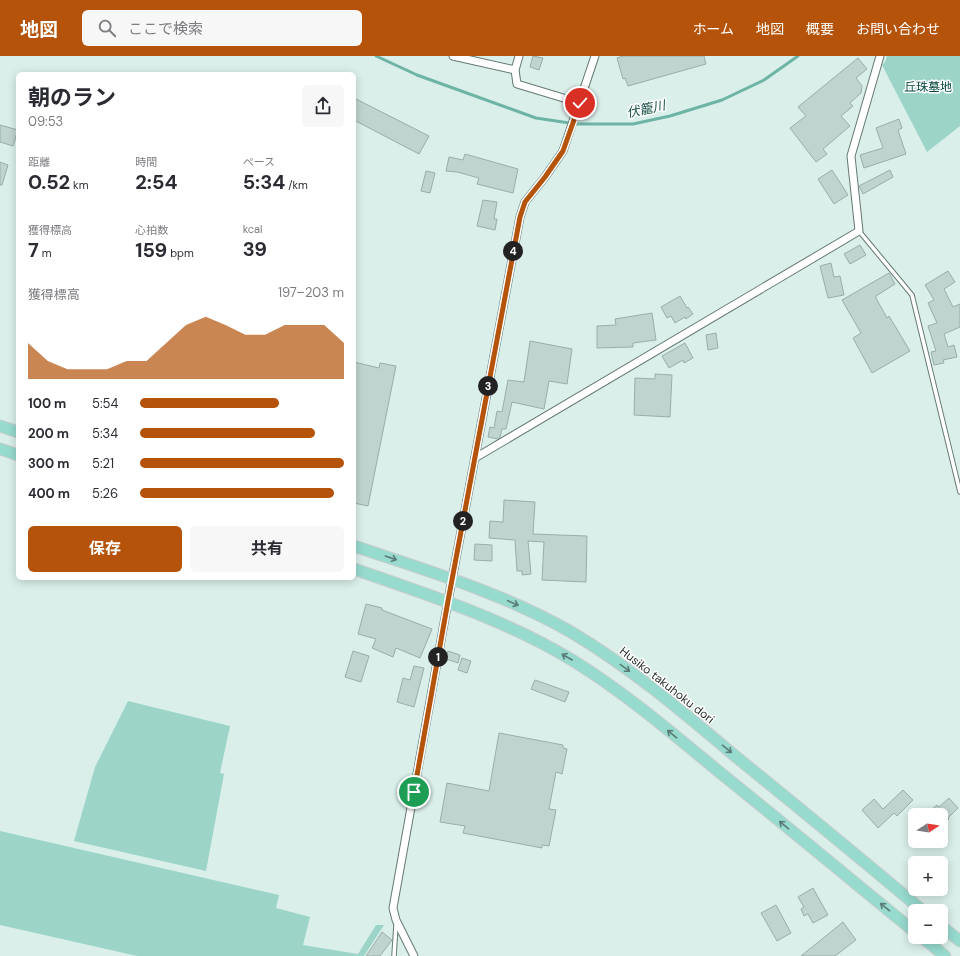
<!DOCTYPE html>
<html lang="ja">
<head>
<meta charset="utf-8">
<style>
	:root { --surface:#fff; --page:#f7f7f7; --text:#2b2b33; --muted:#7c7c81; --accent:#b45309 }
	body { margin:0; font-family:"DM Sans","Noto Sans JP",sans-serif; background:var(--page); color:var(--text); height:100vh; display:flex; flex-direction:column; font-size:15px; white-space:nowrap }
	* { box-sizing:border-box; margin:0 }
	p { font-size:13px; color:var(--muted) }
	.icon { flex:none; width:22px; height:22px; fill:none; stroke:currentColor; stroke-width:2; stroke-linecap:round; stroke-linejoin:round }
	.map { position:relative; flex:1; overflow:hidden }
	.panel { position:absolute; left:16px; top:16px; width:340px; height:508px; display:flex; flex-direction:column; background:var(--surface); border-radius:6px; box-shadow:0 2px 10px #0003 }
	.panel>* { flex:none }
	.needle { width:26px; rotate:78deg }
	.buttons { position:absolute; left:908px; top:752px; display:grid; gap:8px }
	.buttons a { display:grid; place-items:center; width:40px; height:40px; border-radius:6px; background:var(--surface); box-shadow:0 2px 10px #0003; font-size:20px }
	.pin { position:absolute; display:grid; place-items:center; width:34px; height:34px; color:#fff; margin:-17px; border:2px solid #fff; border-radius:50%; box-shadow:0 1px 4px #0007 }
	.km { position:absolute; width:20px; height:20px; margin:-10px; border-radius:50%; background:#222; color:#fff; font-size:11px; line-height:20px; text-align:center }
	.round { display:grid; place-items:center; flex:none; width:42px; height:42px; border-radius:6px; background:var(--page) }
	.overview { display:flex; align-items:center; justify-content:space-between; height:68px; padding:0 12px }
	h1 { font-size:22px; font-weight:700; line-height:30px }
	.figures { display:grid; grid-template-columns:repeat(3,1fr); gap:6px; height:68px; padding:4px 12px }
	.figures div { display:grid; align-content:center }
	.figures b { font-size:20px; font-weight:700 }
	.figures small { font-size:11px; font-weight:400 }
	.figures p { font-size:11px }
	.chart { height:112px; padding:8px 12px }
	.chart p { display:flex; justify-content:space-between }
	.chart svg { width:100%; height:72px; margin-top:4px; fill:var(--accent); opacity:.7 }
	.cta { display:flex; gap:8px; margin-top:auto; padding:8px 12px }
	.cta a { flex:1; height:46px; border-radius:6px; background:var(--accent); color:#fff; font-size:16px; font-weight:700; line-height:46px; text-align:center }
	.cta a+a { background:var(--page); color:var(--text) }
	ul { padding:0 12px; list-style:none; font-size:13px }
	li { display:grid; grid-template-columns:64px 48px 1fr; align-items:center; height:30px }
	li i { height:10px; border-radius:5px; background:var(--accent) }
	header { display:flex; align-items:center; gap:24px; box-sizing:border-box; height:56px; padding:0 20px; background:var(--accent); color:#fff }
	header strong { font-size:19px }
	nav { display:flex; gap:22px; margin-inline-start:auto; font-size:14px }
	.search { width:280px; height:36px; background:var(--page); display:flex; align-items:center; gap:10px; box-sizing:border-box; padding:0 14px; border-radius:6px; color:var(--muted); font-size:15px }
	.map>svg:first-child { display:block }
</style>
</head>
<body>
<header>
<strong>地図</strong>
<div class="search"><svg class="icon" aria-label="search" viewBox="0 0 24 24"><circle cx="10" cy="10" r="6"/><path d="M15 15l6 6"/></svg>ここで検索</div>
<nav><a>ホーム</a><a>地図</a><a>概要</a><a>お問い合わせ</a></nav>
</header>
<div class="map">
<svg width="960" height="900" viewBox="0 0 960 900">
	<rect width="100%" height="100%" fill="#daefea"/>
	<g fill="#9cd5c8">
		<polygon points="887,0 960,0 960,70 927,96 882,9 885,6"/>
		<polygon points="128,645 230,670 220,717 224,718 206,815 74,785 95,711"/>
		<polygon points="0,775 279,839 276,852 310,861 303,889 358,898 376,869 384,869 364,900 137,900 0,869"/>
	</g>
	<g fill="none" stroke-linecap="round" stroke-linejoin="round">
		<polyline stroke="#6eb4a5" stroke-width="3" points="376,0 417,19 536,62 576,68 633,68 670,60 722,44 764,24 798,0"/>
	</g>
	<g fill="#c0d4cf" stroke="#9aaea9">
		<polygon points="533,0 543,2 539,14 530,11"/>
		<polygon points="623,0 704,0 706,8 628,30 625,22 623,23 617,2"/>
		<polygon points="858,2 867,13 856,22 862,30 861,37 850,47 853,50 841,60 850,70 823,93 827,98 816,106 790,72 806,60 798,51"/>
		<polygon points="354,42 429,80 419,98 354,64"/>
		<polygon points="899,63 902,72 898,74 906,98 864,112 860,99 883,92 876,72"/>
		<polygon points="0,69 18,74 13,90 0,86"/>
		<polygon points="465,98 518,113 513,137 477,128 479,122 457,116 446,115 449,101 463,104"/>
		<polygon points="0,106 8,109 2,129 0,129"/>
		<polygon points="832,114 848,139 834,148 818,123"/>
		<polygon points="890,114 893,121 863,138 859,130"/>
		<polygon points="426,115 435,117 430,137 421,135"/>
		<polygon points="483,144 497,146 494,163 497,163 495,174 477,170"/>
		<polygon points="860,189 866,199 850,208 844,198"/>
		<polygon points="831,207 834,221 840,220 844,239 828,242 820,210"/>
		<polygon points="948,215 955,226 944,233 953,251 960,248 960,271 944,278 948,291 954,289 957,301 943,304 944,307 934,309 931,296 936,295 928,270 937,267 928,247 934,244 925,229"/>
		<polygon points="889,217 895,228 876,240 876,242 887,262 889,260 910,295 872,317 853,282 861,277 842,244"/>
		<polygon points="680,240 687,252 688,251 693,258 686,263 685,261 675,267 671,260 667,262 661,251"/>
		<polygon points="652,257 656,284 633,287 633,291 597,292 597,270 616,269 615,263"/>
		<polygon points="716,277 718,292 708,294 706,279"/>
		<polygon points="530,285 572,293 567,328 549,325 544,353 512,346 506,373 502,373 500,381 498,383 488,381 490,371 494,372 497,355 502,356 508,324 524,326"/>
		<polygon points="685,287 693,302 684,307 683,304 669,312 662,300"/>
		<polygon points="354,306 379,312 380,307 396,310 368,450 354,447"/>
		<polygon points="655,318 672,319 670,361 634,359 635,322 655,323"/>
		<polygon points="504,444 535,446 533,478 587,480 586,526 542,524 544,486 528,485 531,518 522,519 522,515 517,515 515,484 489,482 490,465 503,466"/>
		<polygon points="475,488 492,489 492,505 474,504"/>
		<polygon points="366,548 382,552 382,554 432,573 420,602 396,592 393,601 372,592 376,583 358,578"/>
		<polygon points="353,595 369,600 361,626 345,621"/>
		<polygon points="448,595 460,599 458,607 446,603"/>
		<polygon points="462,602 471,605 467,617 458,614"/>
		<polygon points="414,610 424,612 414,651 397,646 403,622 410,624"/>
		<polygon points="535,624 569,636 565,646 531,633"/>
		<polygon points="499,677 563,689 563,692 567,693 562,718 556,716 549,753 556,754 549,790 542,789 542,792 463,777 465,770 440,766 447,727 489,735"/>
		<polygon points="903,734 913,744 897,760 894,757 878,772 862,754 874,743 883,753"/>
		<polygon points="949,742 958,752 948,762 949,763 941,771 941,759 925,759 937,749 939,751"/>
		<polygon points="813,832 828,859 813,867 808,858 804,860 801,853 804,851 798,841"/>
		<polygon points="776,849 791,877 777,885 761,857"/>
		<polygon points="843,866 856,884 835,900 801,900"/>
		<polygon points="382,876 392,884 380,900 366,900"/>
	</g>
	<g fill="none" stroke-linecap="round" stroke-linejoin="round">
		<g stroke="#667974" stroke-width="5.5">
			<g id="lane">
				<polyline points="859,175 912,239 960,436"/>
				<polyline points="394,900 396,869"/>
			</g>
		</g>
		<g stroke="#667974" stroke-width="9">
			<g id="street">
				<polyline points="453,0 515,14 517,28 580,47"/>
				<polyline points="515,14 519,0"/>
				<polyline points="475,402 859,175 851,100 880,0"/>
				<polyline points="414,900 396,864 393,852 448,545 520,161 525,146 545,121 563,95 595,0"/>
			</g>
		</g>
		<g stroke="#cbcdcd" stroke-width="13">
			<g id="primary">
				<polyline points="0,370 18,376"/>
				<polyline points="0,393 18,399"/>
				<path d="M 354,490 C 428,515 503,537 571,576 C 630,611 683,656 735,700 C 798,751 861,803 923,855"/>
				<path d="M 354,513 C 429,539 504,563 572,604 C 624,636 671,676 718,715 C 784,768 849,822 915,876"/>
				<polyline points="941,870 960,885"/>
				<polyline points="922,881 945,900"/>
			</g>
		</g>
		<use href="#lane" stroke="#fff" stroke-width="3.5"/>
		<use href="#street" stroke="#fff" stroke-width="7"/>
		<use href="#primary" stroke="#97dace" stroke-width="11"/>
	</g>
	<defs><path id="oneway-shaft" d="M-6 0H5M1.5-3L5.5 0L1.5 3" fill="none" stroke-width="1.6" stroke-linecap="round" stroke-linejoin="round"/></defs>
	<g stroke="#5a7c76">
		<use href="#oneway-shaft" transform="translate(391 502) rotate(19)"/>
		<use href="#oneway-shaft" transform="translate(513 547) rotate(24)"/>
		<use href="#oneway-shaft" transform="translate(567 601) rotate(-150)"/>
		<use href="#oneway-shaft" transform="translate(625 612) rotate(36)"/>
		<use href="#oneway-shaft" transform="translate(672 678) rotate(-141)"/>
		<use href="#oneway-shaft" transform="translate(727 693) rotate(40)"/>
		<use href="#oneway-shaft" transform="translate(784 769) rotate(-141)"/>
		<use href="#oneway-shaft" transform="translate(885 851) rotate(-141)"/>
	</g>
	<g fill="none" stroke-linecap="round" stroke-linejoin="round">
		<g stroke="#fff" stroke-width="8">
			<polyline id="route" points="414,736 448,545 520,161 525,146 545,121 563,95 580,47"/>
		</g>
		<use href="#route" stroke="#b45309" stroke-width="5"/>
	</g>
	<g text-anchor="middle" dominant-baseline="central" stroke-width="3" stroke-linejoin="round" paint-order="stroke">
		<g font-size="12" fill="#05473d" stroke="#fff">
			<text x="928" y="31">丘珠墓地</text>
		</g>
		<g font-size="12" fill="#28302e" stroke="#fff">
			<text transform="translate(667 629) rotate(38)">Husiko takuhoku dori</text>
		</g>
		<g font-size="13" font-style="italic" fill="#155147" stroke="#fff">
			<text transform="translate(646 53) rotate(-12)">伏籠川</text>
		</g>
	</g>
</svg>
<div class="buttons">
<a><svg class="needle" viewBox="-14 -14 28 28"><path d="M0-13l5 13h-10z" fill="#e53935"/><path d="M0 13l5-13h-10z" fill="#7c7c81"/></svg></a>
<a>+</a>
<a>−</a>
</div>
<div class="pin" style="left:414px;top:736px;background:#1e9e55"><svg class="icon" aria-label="arrive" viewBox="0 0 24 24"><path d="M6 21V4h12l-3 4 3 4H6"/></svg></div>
<div class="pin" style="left:580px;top:47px;background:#d93025"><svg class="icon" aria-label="check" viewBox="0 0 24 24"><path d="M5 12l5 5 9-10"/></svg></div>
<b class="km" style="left:438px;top:601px">1</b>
<b class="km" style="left:463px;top:465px">2</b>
<b class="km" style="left:488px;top:330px">3</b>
<b class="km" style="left:513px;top:195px">4</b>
<section class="panel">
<div class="overview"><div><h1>朝のラン</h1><p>09:53</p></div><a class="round"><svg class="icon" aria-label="share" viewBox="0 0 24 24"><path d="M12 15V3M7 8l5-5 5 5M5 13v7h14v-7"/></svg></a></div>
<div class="figures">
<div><p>距離</p><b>0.52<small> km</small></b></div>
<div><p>時間</p><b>2:54</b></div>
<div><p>ペース</p><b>5:34<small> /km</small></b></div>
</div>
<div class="figures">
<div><p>獲得標高</p><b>7<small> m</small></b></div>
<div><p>心拍数</p><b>159<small> bpm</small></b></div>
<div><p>kcal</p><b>39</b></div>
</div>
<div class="chart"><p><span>獲得標高</span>197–203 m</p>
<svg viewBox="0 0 160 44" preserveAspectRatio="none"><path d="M0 44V22L10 33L20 38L30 38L40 38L50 33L60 33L70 22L80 11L90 6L100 11L110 17L120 17L130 11L140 11L150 11L160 22V44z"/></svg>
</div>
<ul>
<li><b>100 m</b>5:54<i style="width:68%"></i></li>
<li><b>200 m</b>5:34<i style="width:86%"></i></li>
<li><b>300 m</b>5:21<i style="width:100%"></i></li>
<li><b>400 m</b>5:26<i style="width:95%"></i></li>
</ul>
<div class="cta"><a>保存</a><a>共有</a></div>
</section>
</div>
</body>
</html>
